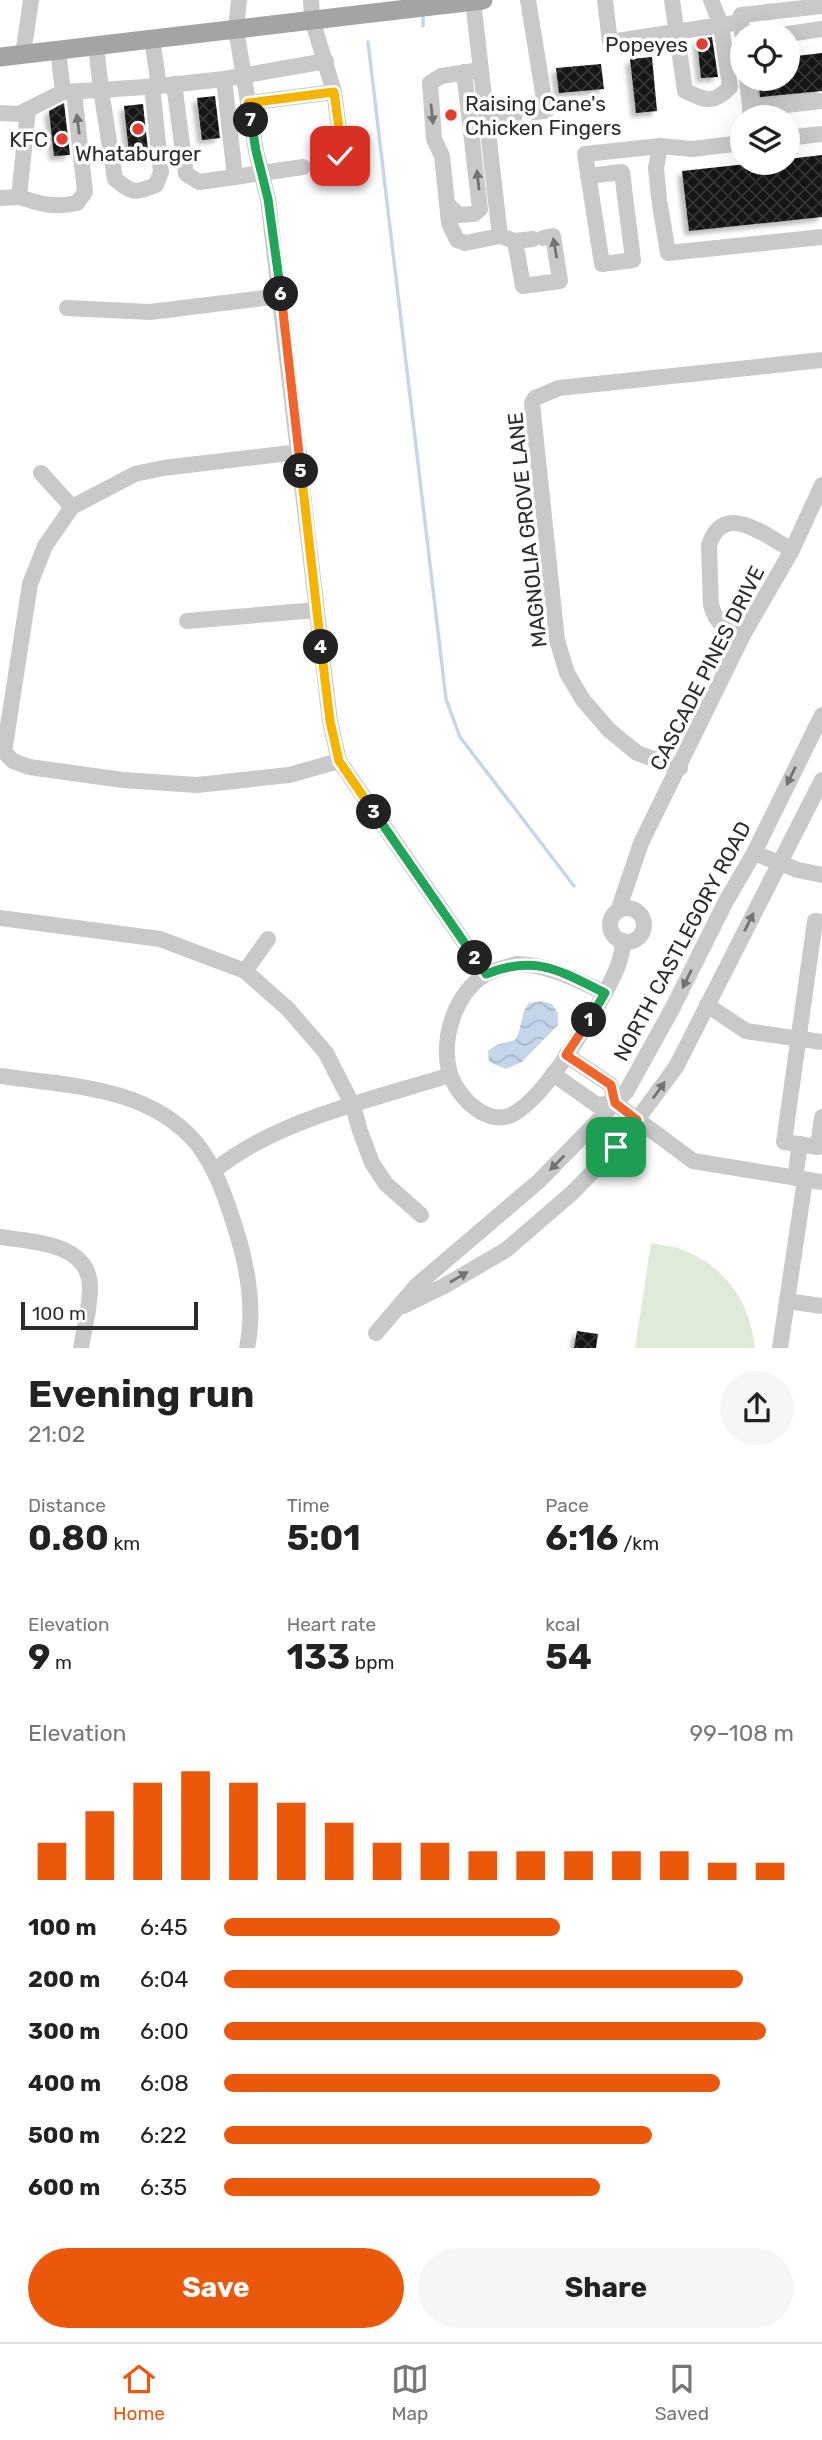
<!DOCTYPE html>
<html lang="en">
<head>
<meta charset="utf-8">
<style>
	:root { --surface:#fff; --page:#f6f6f6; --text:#222; --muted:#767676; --line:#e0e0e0; --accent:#ea580c }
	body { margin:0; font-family:Rubik,sans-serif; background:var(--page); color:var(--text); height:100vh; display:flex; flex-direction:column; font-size:26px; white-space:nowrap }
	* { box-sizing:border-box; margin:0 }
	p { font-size:23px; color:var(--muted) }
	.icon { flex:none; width:38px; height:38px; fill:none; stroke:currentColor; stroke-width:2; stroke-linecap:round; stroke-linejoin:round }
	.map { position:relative; height:1348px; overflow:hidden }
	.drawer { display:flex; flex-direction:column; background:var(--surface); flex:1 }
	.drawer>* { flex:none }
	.buttons { position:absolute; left:730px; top:21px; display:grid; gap:14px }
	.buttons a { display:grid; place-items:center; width:70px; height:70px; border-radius:50%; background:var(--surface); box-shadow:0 7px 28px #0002; font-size:35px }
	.scale { position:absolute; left:21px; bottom:18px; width:177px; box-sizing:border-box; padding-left:7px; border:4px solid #2c2c2c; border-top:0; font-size:19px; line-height:24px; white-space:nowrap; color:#2c2c2c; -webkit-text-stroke:5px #fff; paint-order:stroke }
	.pin { position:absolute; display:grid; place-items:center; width:60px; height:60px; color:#fff; margin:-30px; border-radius:14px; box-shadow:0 4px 10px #0006 }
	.km { position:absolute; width:35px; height:35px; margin:-18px; border-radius:50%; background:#222; color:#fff; font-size:19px; line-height:35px; text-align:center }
	.round { display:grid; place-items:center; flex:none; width:74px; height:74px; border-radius:37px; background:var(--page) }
	.overview { display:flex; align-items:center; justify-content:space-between; height:119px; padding:0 28px }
	h1 { font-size:38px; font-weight:700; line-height:52px }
	.stats { display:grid; grid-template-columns:repeat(3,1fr); gap:10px; height:119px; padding:7px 28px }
	.stats div { display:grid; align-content:center }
	.stats b { font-size:35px; font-weight:700 }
	.stats small { font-size:19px; font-weight:400 }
	.stats p { font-size:19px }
	.chart { height:196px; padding:14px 28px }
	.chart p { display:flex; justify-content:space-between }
	.chart svg { width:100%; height:126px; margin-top:7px; stroke:var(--accent); stroke-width:6 }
	.button { display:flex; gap:14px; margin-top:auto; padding:14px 28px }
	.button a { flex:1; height:80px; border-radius:42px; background:var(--accent); color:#fff; font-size:28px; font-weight:700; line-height:80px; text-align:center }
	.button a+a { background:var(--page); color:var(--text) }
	ul { padding:0 28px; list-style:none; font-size:23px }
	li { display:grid; grid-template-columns:112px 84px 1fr; align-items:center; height:52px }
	li i { height:18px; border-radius:9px; background:var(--accent) }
	.tab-bar { display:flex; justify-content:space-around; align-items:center; height:98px; border-top:2px solid var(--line); background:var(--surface); font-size:19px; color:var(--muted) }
	.tab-bar a { display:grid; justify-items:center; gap:4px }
	.tab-bar .active { color:var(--accent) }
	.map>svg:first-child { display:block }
</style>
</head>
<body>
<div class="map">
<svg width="822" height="1348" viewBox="0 0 822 1348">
	<defs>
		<pattern id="water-waves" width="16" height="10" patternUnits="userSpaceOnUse" patternTransform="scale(1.75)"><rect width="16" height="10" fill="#c5d6ea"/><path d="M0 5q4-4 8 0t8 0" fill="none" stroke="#a9b8c9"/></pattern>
		<pattern id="building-cross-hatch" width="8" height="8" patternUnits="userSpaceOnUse" patternTransform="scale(1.75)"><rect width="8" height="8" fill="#131313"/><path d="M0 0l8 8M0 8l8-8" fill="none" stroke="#363636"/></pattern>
		<filter id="shadow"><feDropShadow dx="-4.5" dy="4.5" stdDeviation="2" flood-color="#0004"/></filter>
	</defs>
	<rect width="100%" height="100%" fill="#fff"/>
	<path fill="#e0ead9" d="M 651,1243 C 662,1245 674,1246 684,1250 C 726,1267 751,1304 755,1348 L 635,1348 Z"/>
	<path fill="url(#water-waves)" d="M 542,1001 L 552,1004 L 558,1013 L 558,1025 L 522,1062 L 506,1069 L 489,1062 L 488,1051 C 497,1043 504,1043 515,1040 C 523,1028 520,1013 529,1003 Z"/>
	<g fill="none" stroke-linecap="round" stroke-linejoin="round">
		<g stroke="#c5d6ea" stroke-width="3.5">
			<polyline points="423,14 423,26"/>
			<polyline points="368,42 446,699 460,737 574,886"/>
		</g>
	</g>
	<g fill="url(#building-cross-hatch)" filter="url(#shadow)">
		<polygon points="712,37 718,77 701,78 697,39"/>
		<polygon points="822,53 822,91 760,97 758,79 788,79 788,57"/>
		<polygon points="652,57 657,111 636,113 630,59"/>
		<polygon points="601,64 604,89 559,93 556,68"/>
		<polygon points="215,96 220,138 202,140 197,98"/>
		<polygon points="64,103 70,155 54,156 49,111"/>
		<polygon points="143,104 149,159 143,159 142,152 129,153 124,106"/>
		<polygon points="822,155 822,217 689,231 682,171 756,163 788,163 788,159"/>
		<polygon points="577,1331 598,1334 596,1348 574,1348"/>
	</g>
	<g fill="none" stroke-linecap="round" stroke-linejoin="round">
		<g stroke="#c9c9c9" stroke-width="16">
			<polyline points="239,0 236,29 256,151 268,199 330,721 339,761 486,974"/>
			<polyline points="528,0 546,111 534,112"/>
			<polyline points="605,0 610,42 741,22"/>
			<path d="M 672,0 L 685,91 C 705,100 713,105 730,87 L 721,25 L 711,0"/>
			<polyline points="473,1 500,236"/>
			<polyline points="742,33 741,15 822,6"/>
			<polyline points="788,34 822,29"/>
			<polyline points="152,39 159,86 224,79"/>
			<polyline points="96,46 101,90 159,86"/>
			<path d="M 58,50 L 63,92 L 101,90 L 115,179 C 133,194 134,193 156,185 L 161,172 L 152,86"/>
			<polyline points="23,54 31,0"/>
			<polyline points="481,70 441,76 430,83 434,139 442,156 449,223 457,240 465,243 500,236 515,241"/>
			<polyline points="747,79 751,117"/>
			<polyline points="174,84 186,174 199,182 235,177"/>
			<polyline points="248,103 334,92 312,19 311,0"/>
			<polyline points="750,109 822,101"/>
			<polyline points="0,113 19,114 63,92"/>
			<polyline points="487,119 515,115"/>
			<polyline points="788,138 822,134"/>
			<path d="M 321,165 C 331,162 339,161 342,150 L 334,92"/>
			<polyline points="303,167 235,177 224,79 326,61"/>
			<polyline points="588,176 622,172 633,260 602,264 585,154 660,146 692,149 742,143"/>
			<path d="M 19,197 C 40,204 55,208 77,203 L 85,192 L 74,92"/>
			<polyline points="0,198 19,197 28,110"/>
			<polyline points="659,198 656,168 660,146"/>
			<polyline points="447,204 459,215 474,214 480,209 464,72"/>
			<polyline points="660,205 668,253 822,237"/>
			<polyline points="533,239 515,241 523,286 560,281 553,236 543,238"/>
			<polyline points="67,308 150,312 281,296"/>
			<polyline points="299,452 163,468 135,474 72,507 45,546 30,584 4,752 13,761 29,767 123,780 197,785 289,775 339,761"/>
			<polyline points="41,473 72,507"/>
			<polyline points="187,621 317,610"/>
			<path d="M 743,635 C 726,631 716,623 711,605 L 709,545 C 724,500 766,536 792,550"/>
			<polyline points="680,768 637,753 609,730 583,700 567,673 557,640 532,403 535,398 559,388 822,360"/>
			<polyline points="754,853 798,870 822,875"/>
			<circle cx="627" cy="925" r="17"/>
			<polyline points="618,911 641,843 743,635 792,550 822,485"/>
			<polyline points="0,918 160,939 245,971 288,1009 326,1053 353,1106 360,1131 372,1163 386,1184 421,1215"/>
			<polyline points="822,922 815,921 784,1142 818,1147 822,1117"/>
			<path d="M 517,964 C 550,965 575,979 605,993 C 586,1026 547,1094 515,1113 C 489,1129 458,1098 450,1074 C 440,1039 455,993 486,974 C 495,969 507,967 517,964 Z"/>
			<polyline points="245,971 268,939"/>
			<path d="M 605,993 C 614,976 622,961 623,941"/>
			<polyline points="707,1005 746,1031 822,1042"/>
			<polyline points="566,1055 611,1085 615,1103 693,1161 822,1182"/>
			<polyline points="553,1074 597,1105 615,1103"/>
			<path d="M 0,1076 C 68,1086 149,1086 197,1144 C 216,1168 226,1199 235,1227 C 247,1264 255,1309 247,1348"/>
			<path d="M 214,1171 C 275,1120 375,1099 450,1075"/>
			<polyline points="795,1178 800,1144"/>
			<path d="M 0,1237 C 32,1242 90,1242 90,1288 C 90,1308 84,1329 81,1348"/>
			<polyline points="787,1301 822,1306"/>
			<polyline points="403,1306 444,1286 506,1250 572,1193 616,1148 676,1067 822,780"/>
			<polyline points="376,1333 417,1285 539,1181 626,1092 672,1009 725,903 754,853 822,715"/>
			<polyline points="780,1348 805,1180"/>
		</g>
		<polyline stroke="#a4a4a4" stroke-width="19" points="0,57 483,0"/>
	</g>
	<defs><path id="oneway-solid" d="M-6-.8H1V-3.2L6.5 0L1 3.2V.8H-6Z" transform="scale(1.75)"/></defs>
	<g fill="#737373">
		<use href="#oneway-solid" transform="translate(432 114) rotate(84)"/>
		<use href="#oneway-solid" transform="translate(78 124) rotate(-97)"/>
		<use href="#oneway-solid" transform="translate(478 180) rotate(-96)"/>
		<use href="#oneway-solid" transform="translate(555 248) rotate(-100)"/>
		<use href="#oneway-solid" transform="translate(791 776) rotate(116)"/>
		<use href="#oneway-solid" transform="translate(749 922) rotate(-64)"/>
		<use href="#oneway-solid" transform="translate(687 979) rotate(116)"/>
		<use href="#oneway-solid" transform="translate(659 1090) rotate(-54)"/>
		<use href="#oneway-solid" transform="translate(557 1163) rotate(135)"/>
		<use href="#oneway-solid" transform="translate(459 1277) rotate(-30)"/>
	</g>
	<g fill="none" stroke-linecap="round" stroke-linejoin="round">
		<g stroke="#fff" stroke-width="14">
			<polyline id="split-1" points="589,1020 566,1055 611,1085 615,1103 637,1120 616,1147"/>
		</g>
		<g stroke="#fff" stroke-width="14">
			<path id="split-2" d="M 475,958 L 486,974 C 536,954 560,971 605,993 L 589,1020"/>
		</g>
		<g stroke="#fff" stroke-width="14">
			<polyline id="split-3" points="374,812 475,958"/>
		</g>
		<g stroke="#fff" stroke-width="14">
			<polyline id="split-4" points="321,647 330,721 339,761 374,812"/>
		</g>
		<g stroke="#fff" stroke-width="14">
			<polyline id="split-5" points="301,471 321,647"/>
		</g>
		<g stroke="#fff" stroke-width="14">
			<polyline id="split-6" points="281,294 301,471"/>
		</g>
		<g stroke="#fff" stroke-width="14">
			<polyline id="split-7" points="251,120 256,151 268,199 281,294"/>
		</g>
		<g stroke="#fff" stroke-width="14">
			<polyline id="split-8" points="251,120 248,103 334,92 342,150 340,156"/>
		</g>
		<use href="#split-1" stroke="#f0652b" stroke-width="9"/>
		<use href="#split-2" stroke="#22a559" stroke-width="9"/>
		<use href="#split-3" stroke="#22a559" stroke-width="9"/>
		<use href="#split-4" stroke="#f5b400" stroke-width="9"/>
		<use href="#split-5" stroke="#f5b400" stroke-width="9"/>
		<use href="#split-6" stroke="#f0652b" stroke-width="9"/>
		<use href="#split-7" stroke="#22a559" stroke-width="9"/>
		<use href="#split-8" stroke="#f5b400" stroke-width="9"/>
	</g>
	<g fill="#e23e30" stroke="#fff" stroke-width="2.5">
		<circle cx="702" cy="44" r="7"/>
		<circle cx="451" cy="115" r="7"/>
		<circle cx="138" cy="129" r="7"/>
		<circle cx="62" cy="139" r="7"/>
	</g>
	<g text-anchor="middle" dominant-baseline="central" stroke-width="7" stroke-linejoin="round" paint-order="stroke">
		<g font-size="21" fill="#2c2c2c" stroke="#fff" text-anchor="end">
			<text x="688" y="44">Popeyes</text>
			<text x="465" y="103" text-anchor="start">Raising Cane's<tspan x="465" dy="24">Chicken Fingers</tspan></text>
			<text x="48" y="139">KFC</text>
			<text x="138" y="153" text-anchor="middle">Whataburger</text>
		</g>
		<g font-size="21" fill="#2c2c2c" stroke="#fff">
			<text transform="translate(527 530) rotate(-96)">MAGNOLIA GROVE LANE</text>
			<text transform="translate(707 668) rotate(-63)">CASCADE PINES DRIVE</text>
			<text transform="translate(682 941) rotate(-62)">NORTH CASTLEGORY ROAD</text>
		</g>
	</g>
</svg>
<div class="buttons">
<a><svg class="icon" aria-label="locate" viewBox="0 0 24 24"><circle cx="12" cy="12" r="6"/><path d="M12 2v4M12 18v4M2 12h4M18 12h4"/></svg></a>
<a><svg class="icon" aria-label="layers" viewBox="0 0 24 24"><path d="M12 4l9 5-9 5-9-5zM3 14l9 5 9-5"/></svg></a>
</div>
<div class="scale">100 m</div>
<div class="pin" style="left:616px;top:1147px;background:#1e9e55"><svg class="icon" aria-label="arrive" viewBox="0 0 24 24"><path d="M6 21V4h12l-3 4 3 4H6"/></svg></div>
<div class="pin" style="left:340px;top:156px;background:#d93025"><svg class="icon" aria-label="check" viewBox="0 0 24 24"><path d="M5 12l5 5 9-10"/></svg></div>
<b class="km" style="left:589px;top:1020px">1</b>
<b class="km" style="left:475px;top:958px">2</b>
<b class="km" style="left:374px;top:812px">3</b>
<b class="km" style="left:321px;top:647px">4</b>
<b class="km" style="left:301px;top:471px">5</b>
<b class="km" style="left:281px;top:294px">6</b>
<b class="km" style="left:251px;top:120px">7</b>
</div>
<section class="drawer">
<div class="overview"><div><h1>Evening run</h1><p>21:02</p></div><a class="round"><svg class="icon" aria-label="share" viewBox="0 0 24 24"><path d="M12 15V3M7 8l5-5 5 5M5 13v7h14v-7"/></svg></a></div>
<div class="stats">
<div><p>Distance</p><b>0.80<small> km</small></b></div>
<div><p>Time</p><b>5:01</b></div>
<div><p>Pace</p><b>6:16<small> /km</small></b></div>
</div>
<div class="stats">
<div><p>Elevation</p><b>9<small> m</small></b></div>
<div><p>Heart rate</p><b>133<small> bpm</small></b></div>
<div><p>kcal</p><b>54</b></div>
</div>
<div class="chart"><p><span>Elevation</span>99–108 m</p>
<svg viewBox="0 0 160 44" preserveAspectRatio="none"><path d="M5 44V31M15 44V20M25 44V10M35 44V6M45 44V10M55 44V17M65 44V24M75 44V31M85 44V31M95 44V34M105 44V34M115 44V34M125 44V34M135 44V34M145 44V38M155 44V38"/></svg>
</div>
<ul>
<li><b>100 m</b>6:45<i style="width:59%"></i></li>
<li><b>200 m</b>6:04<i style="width:91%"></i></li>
<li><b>300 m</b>6:00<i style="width:95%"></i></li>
<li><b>400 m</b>6:08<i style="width:87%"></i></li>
<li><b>500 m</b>6:22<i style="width:75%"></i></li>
<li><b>600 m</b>6:35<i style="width:66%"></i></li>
</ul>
<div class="button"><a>Save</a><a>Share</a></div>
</section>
<nav class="tab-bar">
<a class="active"><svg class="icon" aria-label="home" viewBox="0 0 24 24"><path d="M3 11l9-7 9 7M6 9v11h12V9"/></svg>Home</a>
<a><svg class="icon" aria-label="map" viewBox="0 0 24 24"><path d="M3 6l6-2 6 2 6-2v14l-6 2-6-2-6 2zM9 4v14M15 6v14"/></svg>Map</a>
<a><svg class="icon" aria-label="saved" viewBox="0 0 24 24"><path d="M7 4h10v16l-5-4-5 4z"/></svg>Saved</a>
</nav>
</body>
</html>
